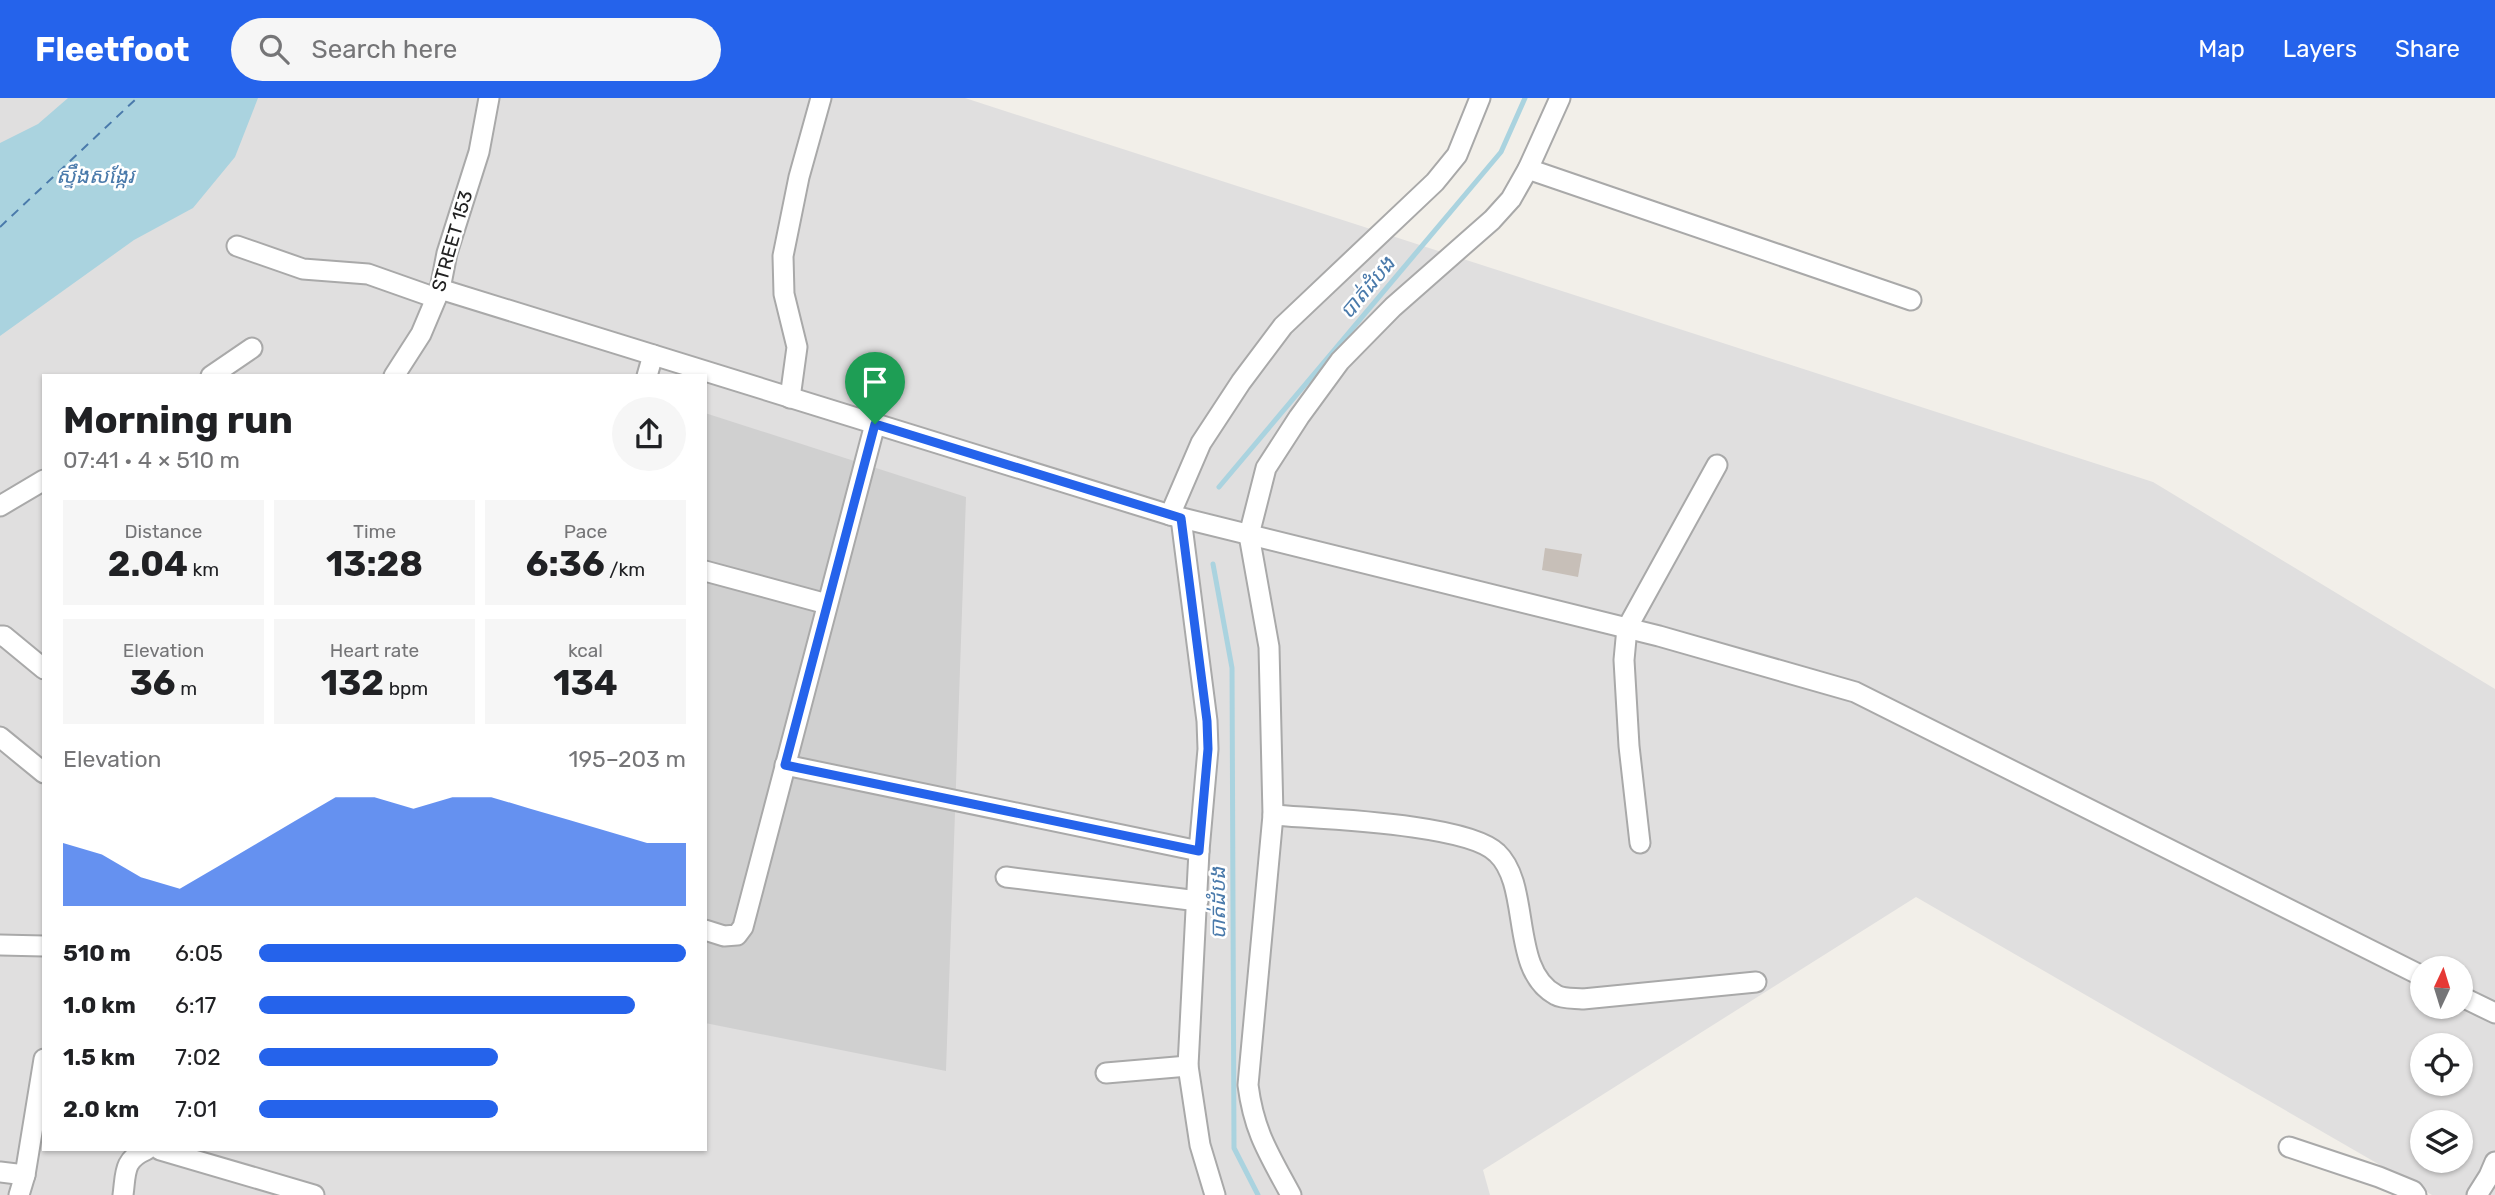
<!DOCTYPE html>
<html lang="en">
<head>
<meta charset="utf-8">
<style>
	:root { --surface:#fff; --page:#f6f6f6; --text:#202124; --muted:#757577; --accent:#2563eb }
	body { margin:0; font-family:Rubik,"Noto Sans Khmer",sans-serif; background:var(--page); color:var(--text); height:100vh; display:flex; flex-direction:column; font-size:26px; white-space:nowrap }
	* { box-sizing:border-box; margin:0 }
	p { font-size:23px; color:var(--muted) }
	.icon { flex:none; width:38px; height:38px; fill:none; stroke:currentColor; stroke-width:2; stroke-linecap:round; stroke-linejoin:round }
	.map { position:relative; flex:1; overflow:hidden }
	.drawer { position:absolute; left:42px; top:276px; width:665px; height:777px; display:flex; flex-direction:column; background:var(--surface); border-radius:0px; box-shadow:0 2px 5px #0004 }
	.drawer>* { flex:none }
	.needle { width:46px; rotate:4deg }
	.controls { position:absolute; left:2410px; top:858px; display:grid; gap:14px }
	.controls a { display:grid; place-items:center; width:63px; height:63px; border-radius:50%; background:var(--surface); box-shadow:0 2px 5px #0004; font-size:35px }
	.pin { position:absolute; display:grid; place-items:center; width:60px; height:60px; color:#fff; margin:-72px -30px; border-radius:50% 50% 50% 0; rotate:-45deg; box-shadow:0 0 7px #0007 }
	.pin .icon { rotate:45deg }
	.round { display:grid; place-items:center; flex:none; width:74px; height:74px; border-radius:37px; background:var(--page) }
	.overview { display:flex; align-items:center; justify-content:space-between; height:119px; padding:0 21px }
	h1 { font-size:38px; font-weight:700; line-height:52px }
	.figures { display:grid; grid-template-columns:repeat(3,1fr); gap:10px; height:119px; padding:7px 21px }
	.figures div { display:grid; align-content:center; border-radius:0px; background:var(--page); text-align:center }
	.figures b { font-size:35px; font-weight:700 }
	.figures small { font-size:19px; font-weight:400 }
	.figures p { font-size:19px }
	.chart { height:196px; padding:14px 21px }
	.chart p { display:flex; justify-content:space-between }
	.chart svg { width:100%; height:126px; margin-top:7px; fill:var(--accent); opacity:.7 }
	ul { padding:0 21px; list-style:none; font-size:23px }
	li { display:grid; grid-template-columns:112px 84px 1fr; align-items:center; height:52px }
	li i { height:18px; border-radius:9px; background:var(--accent) }
	header { display:flex; align-items:center; gap:42px; box-sizing:border-box; height:98px; padding:0 35px; background:var(--accent); color:#fff }
	header strong { font-size:33px }
	nav { display:flex; gap:38px; margin-inline-start:auto; font-size:24px }
	.search { width:490px; height:63px; background:var(--page); display:flex; align-items:center; gap:18px; box-sizing:border-box; padding:0 24px; border-radius:38px; color:var(--muted); font-size:26px }
	.map>svg:first-child { display:block }
</style>
</head>
<body>
<header>
<strong>Fleetfoot</strong>
<div class="search"><svg class="icon" aria-label="search" viewBox="0 0 24 24"><circle cx="10" cy="10" r="6"/><path d="M15 15l6 6"/></svg>Search here</div>
<nav><a>Map</a><a>Layers</a><a>Share</a></nav>
</header>
<div class="map">
<svg width="2495" height="1097" viewBox="0 0 2495 1097">
	<rect width="100%" height="100%" fill="#f2efe9"/>
	<path fill="#e0dfdf" fill-rule="evenodd" d="M 0,0 L 965,0 L 2153,384 L 2495,591 L 2495,1097 L 2432,1097 L 1916,799 L 1483,1072 L 1490,1097 L 0,1097 ZM 44,278 L 705,278 L 705,1052 L 44,1052 ZM 2422,870 L 2460,870 L 2460,908 L 2422,908 ZM 2422,947 L 2460,947 L 2460,985 L 2422,985 ZM 2422,1024 L 2460,1024 L 2460,1062 L 2422,1062 Z"/>
	<polygon fill="#d0d0d0" points="705,315 966,399 946,973 705,925"/>
	<polygon fill="#aad3df" points="68,0 258,0 235,59 193,110 134,142 0,238 0,45 38,26"/>
	<g fill="none" stroke-linecap="round" stroke-linejoin="round">
		<g stroke="#aad3df" stroke-width="5">
			<polyline points="1219,389 1501,54 1525,0"/>
			<polyline points="1213,466 1232,570 1234,1050 1258,1097"/>
		</g>
		<polyline stroke="#4a7aab" stroke-width="2" stroke-dasharray="9 7" stroke-linecap="butt" points="0,129 137,0"/>
	</g>
	<polygon fill="#c7bfb8" points="1545,450 1582,456 1578,479 1542,472"/>
	<g fill="none" stroke-linecap="round" stroke-linejoin="round">
		<g stroke="#a9a9a9" stroke-width="23">
			<g id="minor">
				<polyline points="1528,71 1911,202"/>
				<polyline points="237,148 303,171 368,176 436,200"/>
				<polyline points="440,191 1170,417 1659,538 1855,594 2422,878"/>
				<polyline points="211,278 252,250"/>
				<polyline points="394,278 421,236 440,191 447,155 479,54 489,0"/>
				<polyline points="647,278 653,257"/>
				<polyline points="790,300 797,249 784,196 783,158 799,79 821,0"/>
				<polyline points="0,408 44,382"/>
				<polyline points="1170,417 1201,345 1241,284 1283,228 1435,84 1457,57 1480,0"/>
				<polyline points="1181,420 1207,623 1208,651 1199,753 1188,968 1200,1047 1215,1097"/>
				<polyline points="705,473 827,506"/>
				<polyline points="0,538 4,538 44,571"/>
				<polyline points="0,639 44,675"/>
				<polyline points="785,667 1199,753"/>
				<path d="M 1273,717 C 1319,721 1467,725 1497,755 C 1532,788 1509,872 1556,897 C 1563,901 1575,900 1583,901 L 1756,884"/>
				<polyline points="1640,745 1629,648 1624,562 1627,530 1717,367"/>
				<polyline points="1006,779 1198,803"/>
				<polyline points="705,832 724,838 737,837 743,829 875,326"/>
				<polyline points="0,847 44,848"/>
				<polyline points="2460,898 2495,915"/>
				<polyline points="1106,975 1188,968"/>
				<polyline points="2289,1049 2379,1079 2413,1093 2416,1097"/>
				<polyline points="160,1052 314,1097"/>
				<polyline points="0,1074 25,1077"/>
				<polyline points="19,1097 25,1077 44,961"/>
				<path d="M 123,1097 C 126,1075 123,1062 146,1052"/>
				<path d="M 1291,1097 C 1269,1056 1254,1034 1248,987 L 1273,717 L 1269,549 L 1249,437 L 1266,370 L 1299,319 L 1340,263 L 1393,209 L 1492,122 L 1511,101 L 1528,71 L 1560,0"/>
				<polyline points="2477,1097 2489,1078 2495,1064"/>
			</g>
		</g>
		<use href="#minor" stroke="#fff" stroke-width="19"/>
	</g>
	<g fill="none" stroke-linecap="round" stroke-linejoin="round">
		<g stroke="#fff" stroke-width="14">
			<polygon id="route" points="875,326 1181,420 1207,623 1208,651 1199,753 785,667"/>
		</g>
		<use href="#route" stroke="#2563eb" stroke-width="9"/>
	</g>
	<g text-anchor="middle" dominant-baseline="central" stroke-width="5" stroke-linejoin="round" paint-order="stroke">
		<g font-size="19" fill="#222" stroke="#fff">
			<text transform="translate(452 143) rotate(-74)">STREET 153</text>
		</g>
		<g font-size="21" font-style="italic" fill="#4a7aab" stroke="#fff">
			<text x="95" y="77">ស្ទឹងសង្កែរ</text>
			<text transform="translate(1367 189) rotate(-50)">បាត់ដំបង</text>
			<text transform="translate(1217 805) rotate(-90)">បាត់ដំបង</text>
		</g>
	</g>
</svg>
<div class="controls">
<a><svg class="needle" viewBox="-14 -14 28 28"><path d="M0-13l5 13h-10z" fill="#e53935"/><path d="M0 13l5-13h-10z" fill="#757577"/></svg></a>
<a><svg class="icon" aria-label="locate" viewBox="0 0 24 24"><circle cx="12" cy="12" r="6"/><path d="M12 2v4M12 18v4M2 12h4M18 12h4"/></svg></a>
<a><svg class="icon" aria-label="layers" viewBox="0 0 24 24"><path d="M12 4l9 5-9 5-9-5zM3 14l9 5 9-5"/></svg></a>
</div>
<div class="pin" style="left:875px;top:326px;background:#1e9e55"><svg class="icon" aria-label="arrive" viewBox="0 0 24 24"><path d="M6 21V4h12l-3 4 3 4H6"/></svg></div>
<section class="drawer">
<div class="overview"><div><h1>Morning run</h1><p>07:41 · 4 × 510 m</p></div><a class="round"><svg class="icon" aria-label="share" viewBox="0 0 24 24"><path d="M12 15V3M7 8l5-5 5 5M5 13v7h14v-7"/></svg></a></div>
<div class="figures">
<div><p>Distance</p><b>2.04<small> km</small></b></div>
<div><p>Time</p><b>13:28</b></div>
<div><p>Pace</p><b>6:36<small> /km</small></b></div>
</div>
<div class="figures">
<div><p>Elevation</p><b>36<small> m</small></b></div>
<div><p>Heart rate</p><b>132<small> bpm</small></b></div>
<div><p>kcal</p><b>134</b></div>
</div>
<div class="chart"><p><span>Elevation</span>195–203 m</p>
<svg viewBox="0 0 160 44" preserveAspectRatio="none"><path d="M0 44V22L10 26L20 34L30 38L40 30L50 22L60 14L70 6L80 6L90 10L100 6L110 6L120 10L130 14L140 18L150 22L160 22V44z"/></svg>
</div>
<ul>
<li><b>510 m</b>6:05<i style="width:100%"></i></li>
<li><b>1.0 km</b>6:17<i style="width:88%"></i></li>
<li><b>1.5 km</b>7:02<i style="width:56%"></i></li>
<li><b>2.0 km</b>7:01<i style="width:56%"></i></li>
</ul>
</section>
</div>
</body>
</html>
